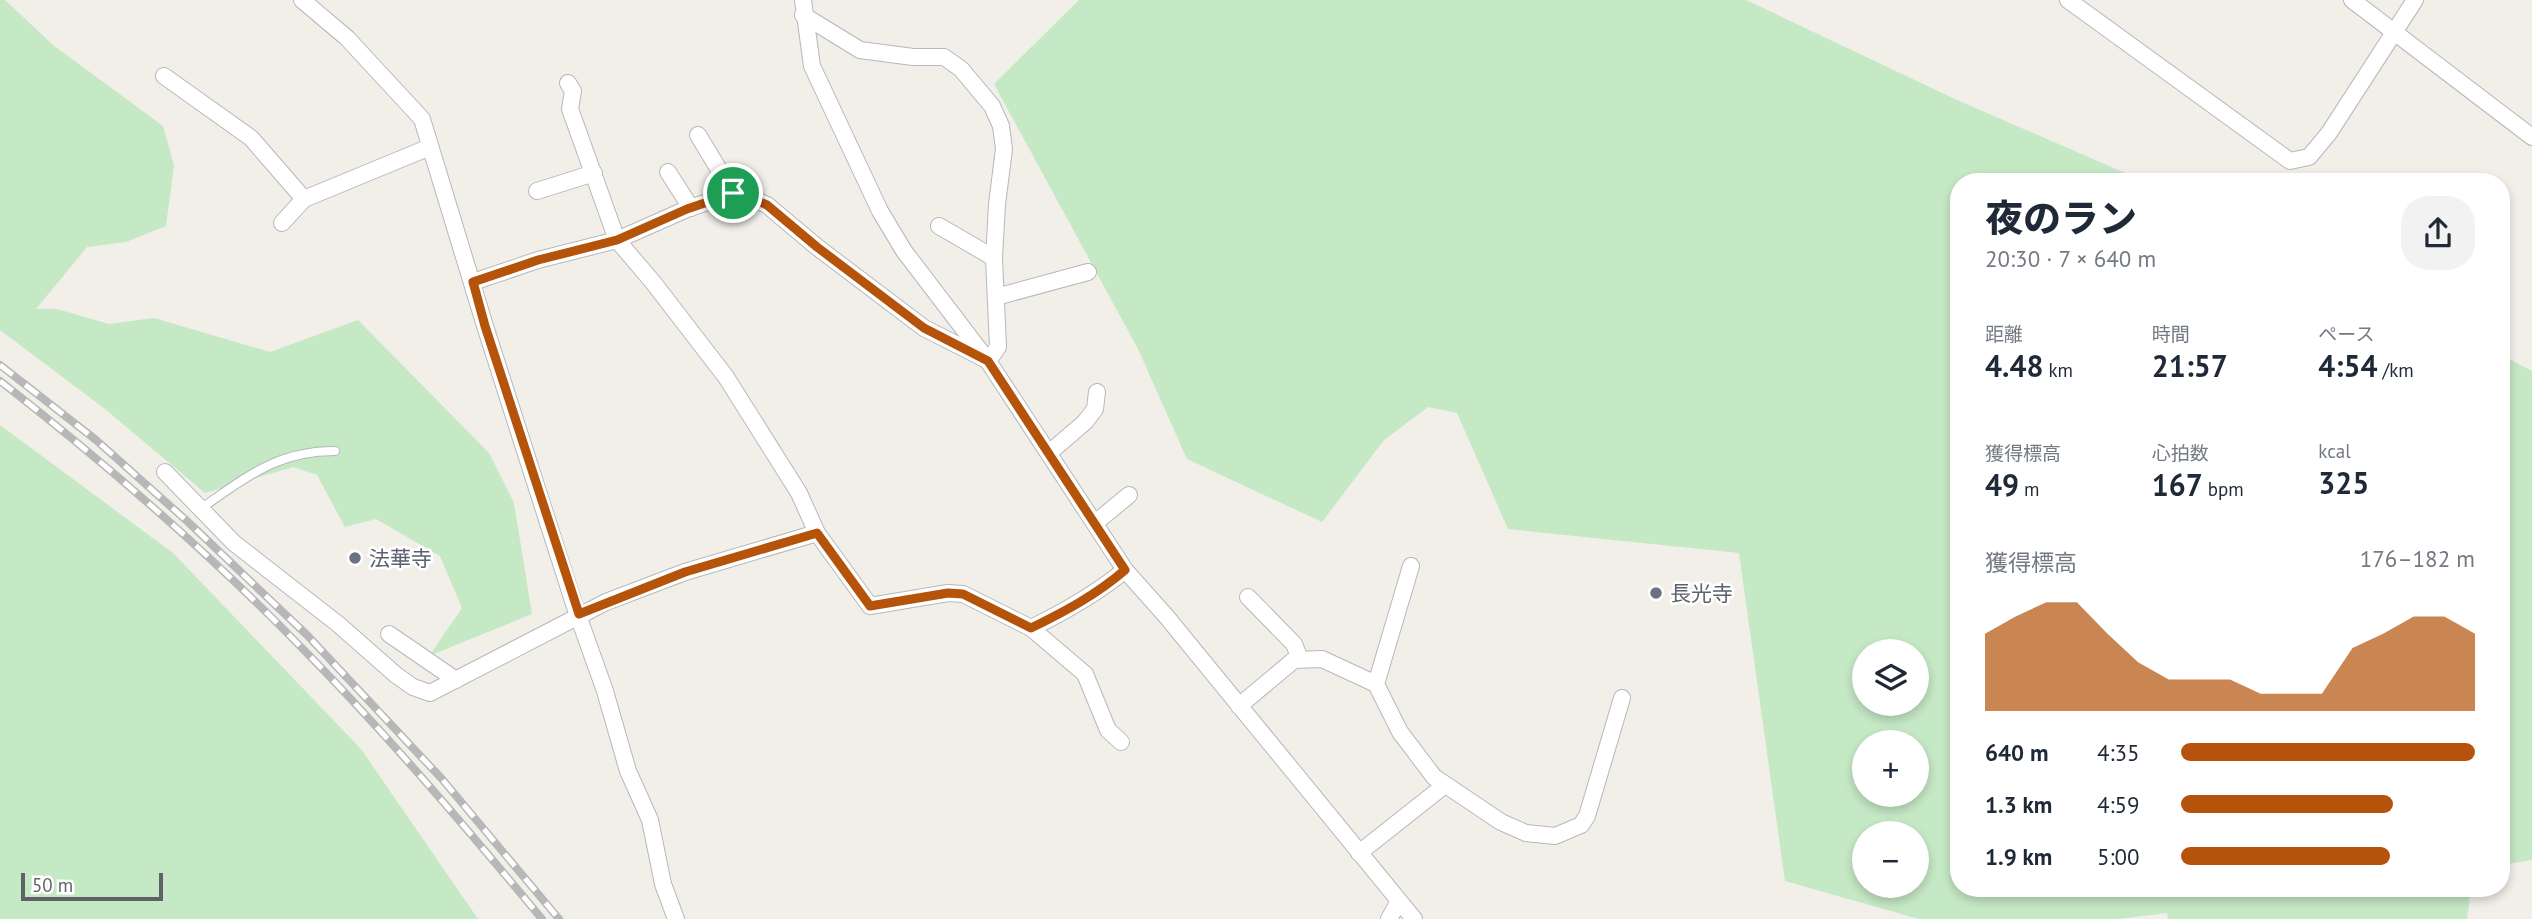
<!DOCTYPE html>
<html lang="ja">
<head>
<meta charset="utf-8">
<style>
	:root { --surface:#fff; --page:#f2f2f3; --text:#1f2937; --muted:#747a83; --accent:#b45309 }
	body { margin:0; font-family:"PT Sans","Noto Sans JP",sans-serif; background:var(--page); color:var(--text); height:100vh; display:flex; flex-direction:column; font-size:26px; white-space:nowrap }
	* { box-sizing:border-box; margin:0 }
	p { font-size:23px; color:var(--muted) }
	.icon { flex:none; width:38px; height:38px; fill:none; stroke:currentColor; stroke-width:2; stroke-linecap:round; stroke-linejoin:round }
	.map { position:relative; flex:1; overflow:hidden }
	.side { position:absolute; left:1950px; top:173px; width:560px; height:724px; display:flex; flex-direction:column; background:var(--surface); border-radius:28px; box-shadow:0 4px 10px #0003 }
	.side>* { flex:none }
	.controls { position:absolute; left:1852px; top:639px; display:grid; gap:14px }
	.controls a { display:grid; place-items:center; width:77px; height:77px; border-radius:50%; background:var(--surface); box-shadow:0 4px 10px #0003; font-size:35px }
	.scale { position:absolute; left:21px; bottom:18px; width:142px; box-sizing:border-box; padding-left:7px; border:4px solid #5f6368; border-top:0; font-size:19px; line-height:24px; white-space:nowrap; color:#5f6368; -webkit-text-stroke:5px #fff; paint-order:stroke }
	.pin { position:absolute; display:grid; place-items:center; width:60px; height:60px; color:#fff; margin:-30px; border:4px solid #fff; border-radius:50%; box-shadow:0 2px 7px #0007 }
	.round { display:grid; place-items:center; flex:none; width:74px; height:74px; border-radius:28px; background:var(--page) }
	.summary { display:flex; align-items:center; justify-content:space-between; height:119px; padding:0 35px }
	h1 { font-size:38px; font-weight:800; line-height:52px }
	.metrics { display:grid; grid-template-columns:repeat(3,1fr); gap:10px; height:119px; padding:7px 35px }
	.metrics div { display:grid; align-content:center }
	.metrics b { font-size:30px; font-weight:800 }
	.metrics small { font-size:19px; font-weight:400 }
	.metrics p { font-size:19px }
	.chart { height:196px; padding:14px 35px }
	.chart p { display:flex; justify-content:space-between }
	.chart svg { width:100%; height:126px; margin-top:7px; fill:var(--accent); opacity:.7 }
	ul { padding:0 35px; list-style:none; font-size:23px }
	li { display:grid; grid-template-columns:112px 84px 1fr; align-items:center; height:52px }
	li i { height:18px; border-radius:9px; background:var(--accent) }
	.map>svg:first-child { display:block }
</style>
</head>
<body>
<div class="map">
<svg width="2532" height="919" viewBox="0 0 2532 919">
	<rect width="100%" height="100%" fill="#f1efe8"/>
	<g fill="#c5e8c5" fill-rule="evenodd">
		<polygon points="0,0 5,0 53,45 163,126 174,165 166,226 126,242 87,247 36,309 57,309 109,324 154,318 270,352 358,320 489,453 514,503 532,614 429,656 462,608 440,556 376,519 345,527 317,475 293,467 205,493 105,409 0,330"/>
		<path d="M 1079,0 L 1746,0 L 1957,100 L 2146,182 L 1958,182 L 1958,889 L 2471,889 L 2467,919 L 2168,919 L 2167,913 L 2118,919 L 1919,919 L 1785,881 L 1739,553 L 1508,529 L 1457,413 L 1428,407 L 1384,440 L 1322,522 L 1187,459 L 1138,349 L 994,84 ZM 1864,651 L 1916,651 L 1916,704 L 1864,704 ZM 1864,742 L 1916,742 L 1916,794 L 1864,794 ZM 1864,833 L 1916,833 L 1916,886 L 1864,886 Z"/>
		<polygon points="2501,355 2532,371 2532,860 2501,865"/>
		<polygon points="0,425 173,553 361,749 478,919 0,919"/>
	</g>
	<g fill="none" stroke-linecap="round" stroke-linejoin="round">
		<g stroke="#b5b8bc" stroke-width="10">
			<path id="service" d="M 200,509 C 247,477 276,451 335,451"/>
		</g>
		<g stroke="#b5b8bc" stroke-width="18">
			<g id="minor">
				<polyline points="302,0 347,38 422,119 485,326 575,607 605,691 628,771 650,820 663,884 676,919"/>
				<polyline points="803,0 812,66 880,211 904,251 988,361 1125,570 1166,616 1414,919"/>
				<polyline points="2068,0 2290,161 2309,157 2329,133 2415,0"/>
				<polyline points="2352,0 2532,137"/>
				<polyline points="803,15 860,50 913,57 944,57 961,69 992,106 1001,126 1004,149 997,204 994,258 998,347 988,361"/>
				<polyline points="164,76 251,138 304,199 430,147"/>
				<path d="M 568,83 L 573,91 L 570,109 L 617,240 L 652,281 L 726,377 L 799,493 L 817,533 L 870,606 L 948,593 L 963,594 L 1031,628 C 1064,612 1096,594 1125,570"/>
				<polyline points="698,135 733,193"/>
				<polyline points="668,172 691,208"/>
				<polyline points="537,191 594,173"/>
				<polyline points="282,223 304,199"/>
				<polyline points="939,226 994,258"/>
				<polyline points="473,282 538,260 617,240 687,209 737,192 767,205 817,247 924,328 983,358"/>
				<polyline points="996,297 1088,272"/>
				<polyline points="1049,453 1085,422 1095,409 1097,392"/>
				<polyline points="165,472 234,543 338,624 396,675 413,687 430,693 606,602 685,572 817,533"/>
				<polyline points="1095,523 1129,495"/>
				<polyline points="1248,597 1294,644 1300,659"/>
				<polyline points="1031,628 1085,674 1108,730 1121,742"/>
				<polyline points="389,634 456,680"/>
				<polyline points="1376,684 1400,732 1434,777 1501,822 1526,833 1555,836 1581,825 1587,816 1622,698"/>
				<polyline points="1239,706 1294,660 1322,659 1376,684 1411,566"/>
				<polyline points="1359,853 1445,785"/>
				<polyline points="1389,919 1399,901"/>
			</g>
		</g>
		<use href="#service" stroke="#fff" stroke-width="8"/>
		<use href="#minor" stroke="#fff" stroke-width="16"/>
		<g stroke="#b6b7b8" stroke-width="8">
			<g id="rail">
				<polyline points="0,365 96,440 187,521 307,635 442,779 559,919"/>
				<path d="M 0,381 C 105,463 206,550 299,645 C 385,732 464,825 542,919"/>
			</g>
		</g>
		<use href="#rail" stroke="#fff" stroke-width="5" stroke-dasharray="16" stroke-linecap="butt"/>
	</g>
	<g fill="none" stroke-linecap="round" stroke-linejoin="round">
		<g stroke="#fff" stroke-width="14">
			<path id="route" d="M 737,192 L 767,205 L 817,247 L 924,328 L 988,361 L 1125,570 C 1096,595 1064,612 1031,628 L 963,594 L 948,593 L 870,606 L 817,533 L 685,572 L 579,614 L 485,326 L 473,282 L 538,260 L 617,240 L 687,209 Z"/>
		</g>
		<use href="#route" stroke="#b45309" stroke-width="9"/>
	</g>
	<g fill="#6b7280" stroke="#fff" stroke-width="2.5">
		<circle cx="355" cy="558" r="7"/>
		<circle cx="1656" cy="593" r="7"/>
	</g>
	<g text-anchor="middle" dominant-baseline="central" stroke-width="5" stroke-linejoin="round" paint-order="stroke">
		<g font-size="21" fill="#5b616d" stroke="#fff" text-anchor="start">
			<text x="369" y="558">法華寺</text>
			<text x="1670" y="593">長光寺</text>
		</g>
	</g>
</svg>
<div class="controls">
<a><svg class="icon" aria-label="layers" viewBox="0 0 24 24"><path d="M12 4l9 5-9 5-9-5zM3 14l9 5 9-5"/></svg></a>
<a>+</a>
<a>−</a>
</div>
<div class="scale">50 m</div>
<div class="pin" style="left:733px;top:193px;background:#1e9e55"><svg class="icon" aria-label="arrive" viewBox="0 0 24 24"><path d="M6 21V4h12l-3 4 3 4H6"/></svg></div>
<section class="side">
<div class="summary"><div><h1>夜のラン</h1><p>20:30 · 7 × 640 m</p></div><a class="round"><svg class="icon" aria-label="share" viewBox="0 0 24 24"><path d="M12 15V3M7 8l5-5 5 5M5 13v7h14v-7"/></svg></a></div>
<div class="metrics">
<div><p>距離</p><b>4.48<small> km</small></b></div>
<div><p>時間</p><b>21:57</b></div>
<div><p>ペース</p><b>4:54<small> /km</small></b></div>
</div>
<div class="metrics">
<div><p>獲得標高</p><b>49<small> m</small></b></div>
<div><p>心拍数</p><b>167<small> bpm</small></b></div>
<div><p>kcal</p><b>325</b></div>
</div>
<div class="chart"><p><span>獲得標高</span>176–182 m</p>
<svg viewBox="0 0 160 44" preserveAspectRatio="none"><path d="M0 44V17L10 11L20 6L30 6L40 17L50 27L60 33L70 33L80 33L90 38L100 38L110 38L120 22L130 17L140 11L150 11L160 17V44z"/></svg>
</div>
<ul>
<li><b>640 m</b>4:35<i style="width:100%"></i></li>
<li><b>1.3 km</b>4:59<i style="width:72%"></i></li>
<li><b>1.9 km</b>5:00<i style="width:71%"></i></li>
</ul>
</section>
</div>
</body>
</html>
